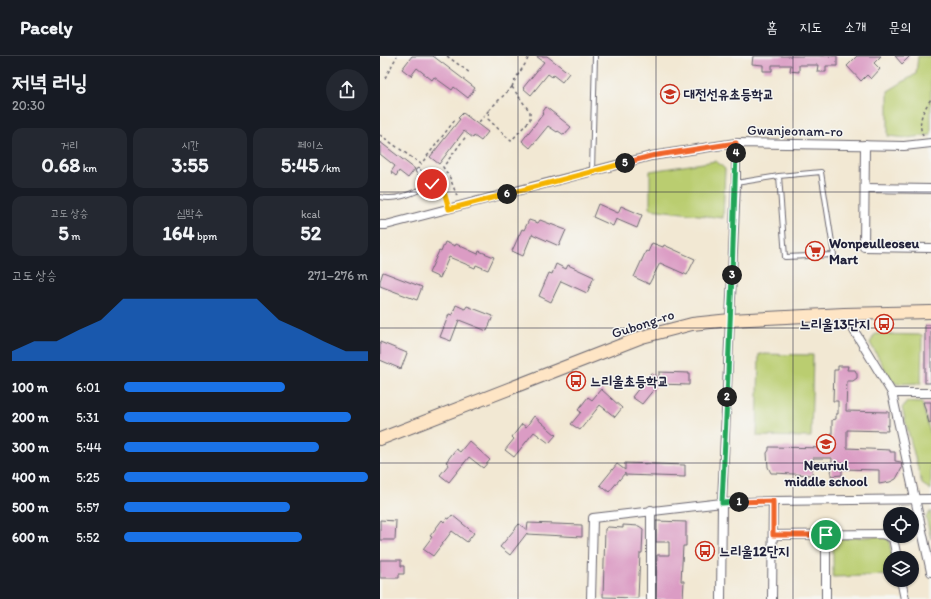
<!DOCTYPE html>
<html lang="ko">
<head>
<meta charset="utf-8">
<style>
	:root { --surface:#171b24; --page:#242831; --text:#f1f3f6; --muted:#9ea1a6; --line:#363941; --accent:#1a73e8 }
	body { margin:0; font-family:Itim,"Poor Story",sans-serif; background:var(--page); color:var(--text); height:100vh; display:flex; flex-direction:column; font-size:15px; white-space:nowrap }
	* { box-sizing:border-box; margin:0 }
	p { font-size:13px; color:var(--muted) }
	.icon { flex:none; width:22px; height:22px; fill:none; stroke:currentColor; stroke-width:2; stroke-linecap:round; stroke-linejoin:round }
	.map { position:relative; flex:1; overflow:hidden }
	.sheet { display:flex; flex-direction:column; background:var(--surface); width:380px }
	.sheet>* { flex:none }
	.fabs { position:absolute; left:503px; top:451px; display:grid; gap:8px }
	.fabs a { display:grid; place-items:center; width:36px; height:36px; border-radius:50%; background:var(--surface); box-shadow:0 1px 3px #0004; font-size:20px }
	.pin { position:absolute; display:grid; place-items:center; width:34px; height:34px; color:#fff; margin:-17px; border:2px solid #fff; border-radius:50%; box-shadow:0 1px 4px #0007 }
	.km { position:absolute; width:20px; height:20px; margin:-10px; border-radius:50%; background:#222; color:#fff; font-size:11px; line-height:20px; text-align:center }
	.round { display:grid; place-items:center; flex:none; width:42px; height:42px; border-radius:21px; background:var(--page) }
	.head { display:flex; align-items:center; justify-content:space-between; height:68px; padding:0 12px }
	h1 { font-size:22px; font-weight:700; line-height:30px }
	.metrics { display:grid; grid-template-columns:repeat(3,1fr); gap:6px; height:68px; padding:4px 12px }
	.metrics div { display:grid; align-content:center; border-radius:10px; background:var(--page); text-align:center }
	.metrics b { font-size:20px; font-weight:700 }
	.metrics small { font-size:11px; font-weight:400 }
	.metrics p { font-size:11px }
	.chart { height:112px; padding:8px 12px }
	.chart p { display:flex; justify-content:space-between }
	.chart svg { width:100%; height:72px; margin-top:4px; fill:var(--accent); opacity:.7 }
	ul { padding:0 12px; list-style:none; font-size:13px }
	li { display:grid; grid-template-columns:64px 48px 1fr; align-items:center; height:30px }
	li i { height:10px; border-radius:5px; background:var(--accent) }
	header { display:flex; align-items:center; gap:24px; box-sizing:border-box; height:56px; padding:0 20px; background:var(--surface); border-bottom:1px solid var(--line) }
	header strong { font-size:19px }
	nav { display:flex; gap:22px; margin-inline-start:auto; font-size:14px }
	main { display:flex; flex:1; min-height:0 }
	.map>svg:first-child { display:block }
</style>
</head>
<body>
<header>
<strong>Pacely</strong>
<nav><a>홈</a><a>지도</a><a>소개</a><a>문의</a></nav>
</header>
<main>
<section class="sheet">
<div class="head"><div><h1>저녁 러닝</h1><p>20:30</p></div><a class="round"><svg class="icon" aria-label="share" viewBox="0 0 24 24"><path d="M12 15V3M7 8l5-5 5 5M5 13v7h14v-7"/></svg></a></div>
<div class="metrics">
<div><p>거리</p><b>0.68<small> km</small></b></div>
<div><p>시간</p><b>3:55</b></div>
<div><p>페이스</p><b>5:45<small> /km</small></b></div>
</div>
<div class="metrics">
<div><p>고도 상승</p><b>5<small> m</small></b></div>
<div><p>심박수</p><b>164<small> bpm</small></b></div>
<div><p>kcal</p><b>52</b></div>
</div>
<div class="chart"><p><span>고도 상승</span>271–276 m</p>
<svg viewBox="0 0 160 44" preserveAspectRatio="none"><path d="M0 44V38L10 32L20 32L30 25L40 19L50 6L60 6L70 6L80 6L90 6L100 6L110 6L120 19L130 25L140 32L150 38L160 38V44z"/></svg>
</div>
<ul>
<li><b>100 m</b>6:01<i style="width:66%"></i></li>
<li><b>200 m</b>5:31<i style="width:93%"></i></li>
<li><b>300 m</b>5:44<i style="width:80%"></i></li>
<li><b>400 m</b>5:25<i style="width:100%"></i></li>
<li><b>500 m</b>5:57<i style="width:68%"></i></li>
<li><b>600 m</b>5:52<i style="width:73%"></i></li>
</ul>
</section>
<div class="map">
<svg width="551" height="543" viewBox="0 0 551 543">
	<rect width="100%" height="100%" fill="#f6f6f2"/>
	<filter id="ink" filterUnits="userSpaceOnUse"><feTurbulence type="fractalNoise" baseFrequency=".025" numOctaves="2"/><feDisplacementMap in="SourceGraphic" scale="8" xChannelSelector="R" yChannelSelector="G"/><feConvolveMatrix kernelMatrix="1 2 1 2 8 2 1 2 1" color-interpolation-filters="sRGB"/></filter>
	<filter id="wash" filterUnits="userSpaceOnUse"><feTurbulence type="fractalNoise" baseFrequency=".012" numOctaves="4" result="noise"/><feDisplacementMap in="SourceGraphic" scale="16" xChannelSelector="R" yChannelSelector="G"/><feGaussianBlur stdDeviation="0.9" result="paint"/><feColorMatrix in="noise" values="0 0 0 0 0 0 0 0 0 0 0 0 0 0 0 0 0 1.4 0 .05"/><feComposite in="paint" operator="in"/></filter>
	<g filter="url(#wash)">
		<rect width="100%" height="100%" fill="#f2e8d3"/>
		<g fill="#bacd70" stroke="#6e7856">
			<polygon points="538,0 551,0 551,79 527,82 508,80 508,35 536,18"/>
			<polygon points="336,105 345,113 343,162 270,153 270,115"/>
			<polygon points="495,278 542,279 541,327 517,328 512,325 490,287"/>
			<polygon points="379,298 433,299 431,381 377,380"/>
			<polygon points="527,346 542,347 551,380 551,434 542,428 522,352"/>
			<polygon points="551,455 551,483 546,461"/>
			<polygon points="501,480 509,484 512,502 510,502 510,519 453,521 453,487 455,483"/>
		</g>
		<g id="blocks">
			<g fill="#db9cc4">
				<polygon points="32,0 53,0 95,32 88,42 74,31 72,34 54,21 52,24 37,12 31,20 22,13"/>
				<polygon points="156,0 167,0 189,17 182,26 173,19 172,21 168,18 151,39 143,32 164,6"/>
				<polygon points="373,0 457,0 457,10 446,10 446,16 437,16 438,9 419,9 419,16 410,15 411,9 392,9 392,15 383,15 383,9 372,8"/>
				<polygon points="477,0 501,0 494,7 500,13 491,23 487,19 481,25 467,10"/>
				<polygon points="515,0 530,0 522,8"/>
				<polygon points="166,51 191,71 184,79 178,75 177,76 168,70 150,92 142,85 163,58 162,57"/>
				<polygon points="83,57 108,76 101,85 94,80 93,82 84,75 59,108 50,101 80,63 78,62"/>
				<polygon points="0,86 35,113 28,122 19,115 16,120 11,116 15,110 0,98"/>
				<polygon points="218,148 238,157 241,150 262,159 257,172 236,163 233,170 213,161"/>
				<polygon points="149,164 158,167 160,164 186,174 179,190 152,178 143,200 132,195 142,173 144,174"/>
				<polygon points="65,186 75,190 76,188 98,198 99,195 114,201 108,214 96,209 95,212 69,201 60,222 49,217 59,195 61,196"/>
				<polygon points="272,187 283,191 284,189 315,203 307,219 280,207 269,228 254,221 266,195 268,196"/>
				<polygon points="176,208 186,213 188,209 214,221 207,237 181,225 171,246 159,240 169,217 172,218"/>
				<polygon points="3,216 42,231 37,244 0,230 0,225"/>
				<polygon points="76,249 85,253 87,250 113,260 107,275 79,264 71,285 60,281 69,258 72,259"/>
				<rect x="545" y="269" width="6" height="58"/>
				<polygon points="0,286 27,297 21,313 0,304"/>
				<polygon points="458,310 468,310 467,314 475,314 477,318 477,322 473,325 467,325 466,355 509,356 509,370 507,369 508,375 467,374 467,392 510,394 510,396 515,396 515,405 521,406 522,412 516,423 510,426 499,428 499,414 462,413 462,419 451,420 452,402 433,402 432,419 394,417 391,417 388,411 387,397 389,394 389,391 452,392 452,364 456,363 456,358 458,358 458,345 453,345 454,314 458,314"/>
				<polygon points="279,316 309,317 309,329 279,328 279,327 262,348 252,341 271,317 279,323"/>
				<polygon points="221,333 242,352 235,361 220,349 200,374 191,368 201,356 198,354 208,341 212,344"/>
				<polygon points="543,346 551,346 551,366 549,367"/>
				<polygon points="154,360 176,379 169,387 154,376 134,401 125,394 134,383 132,381 142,368 146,371"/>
				<polygon points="89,385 110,404 103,412 89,401 69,426 60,419 69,408 66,406 76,393 80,396"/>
				<polygon points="245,407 305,409 305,421 245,419 245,417 229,436 220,429 237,408 245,414"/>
				<polygon points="72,459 94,477 87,486 72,475 53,500 43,493 52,481 50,480 62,464 64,466 67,462 69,463"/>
				<polygon points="0,464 16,465 15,484 0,484"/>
				<polygon points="276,465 306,466 306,490 303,490 301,525 304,525 303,543 276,543 277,499 289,499 289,486 276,486"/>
				<polygon points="148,467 202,469 202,481 147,478 147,477 130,499 120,491 139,468 147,474"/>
				<polygon points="243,469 259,470 263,473 262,497 260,497 258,542 223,541 225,473 228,471 243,472"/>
				<polygon points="0,504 21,504 21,510 24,510 24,518 19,518 19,522 0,522"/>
			</g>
		</g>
	</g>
	<g filter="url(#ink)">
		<use href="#blocks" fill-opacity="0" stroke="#6b6770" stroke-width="1"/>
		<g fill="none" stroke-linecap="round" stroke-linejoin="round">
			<g stroke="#6b6770" stroke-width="6">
				<g id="service">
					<polyline points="38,115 52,128"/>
					<polyline points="212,115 215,0"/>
					<polyline points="356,127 399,120 441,116 454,199 405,201 399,120"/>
					<path d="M 0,141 C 21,146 41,132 61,125 L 69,153"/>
				</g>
			</g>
			<g stroke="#6b6770" stroke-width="10">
				<g id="minor">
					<polyline points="485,89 484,191 551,192"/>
					<polyline points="485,132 551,133"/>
					<polyline points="0,169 6,169 271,100 356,87 524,90 551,87"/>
					<polyline points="464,258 512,337 551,516"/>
					<polyline points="512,337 551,337"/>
					<polyline points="271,454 271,543"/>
					<polyline points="393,479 502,478 513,482 517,502"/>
					<polyline points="446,479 446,543"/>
					<polyline points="521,524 525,543"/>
					<polyline points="211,543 213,462 342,447 393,445 551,443"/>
					<polyline points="341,543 342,447 356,127 356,87"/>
					<polyline points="392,543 393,445"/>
				</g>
			</g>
			<g stroke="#6b6770" stroke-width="14">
				<polyline id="secondary" points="0,383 262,281 312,268 350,264 464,258 551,256"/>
			</g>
			<g stroke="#6b6770" stroke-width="1.5" stroke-dasharray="3 3" stroke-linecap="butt">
				<polyline points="67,0 90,17"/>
				<polyline points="5,22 17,0"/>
				<polygon points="132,31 150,56 150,64 131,85 108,63 109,54"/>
				<path d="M 132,31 C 136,19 145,11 149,0"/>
				<polyline points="99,66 109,54"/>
				<polyline points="0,79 41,108 75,64"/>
				<path d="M 543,80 C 537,65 543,55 551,43"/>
				<polyline points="77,140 70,122 63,111 87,79"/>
			</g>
			<use href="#service" stroke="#fff" stroke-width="4"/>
			<use href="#minor" stroke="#fff" stroke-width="8"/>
			<use href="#secondary" stroke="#fee5c5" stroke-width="12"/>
		</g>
	</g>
	<g fill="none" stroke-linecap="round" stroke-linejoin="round" filter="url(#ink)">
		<g stroke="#fff" stroke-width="8">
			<polyline id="split-1" points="359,446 393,445 393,479 446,479"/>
		</g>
		<g stroke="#fff" stroke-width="8">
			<polyline id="split-2" points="347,341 342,447 359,446"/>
		</g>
		<g stroke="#fff" stroke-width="8">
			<polyline id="split-3" points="347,341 352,219"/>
		</g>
		<g stroke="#fff" stroke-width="8">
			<polyline id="split-4" points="352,219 356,97"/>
		</g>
		<g stroke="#fff" stroke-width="8">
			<polyline id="split-5" points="245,107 271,100 356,87 356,97"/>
		</g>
		<g stroke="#fff" stroke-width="8">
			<polyline id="split-6" points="127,138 245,107"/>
		</g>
		<g stroke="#fff" stroke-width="8">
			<polyline id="split-7" points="52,128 61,125 69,153 127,138"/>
		</g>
		<use href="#split-1" stroke="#f0652b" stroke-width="5"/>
		<use href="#split-2" stroke="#22a559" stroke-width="5"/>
		<use href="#split-3" stroke="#22a559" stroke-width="5"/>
		<use href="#split-4" stroke="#22a559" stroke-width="5"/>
		<use href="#split-5" stroke="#f0652b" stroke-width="5"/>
		<use href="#split-6" stroke="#f5b400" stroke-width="5"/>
		<use href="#split-7" stroke="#f5b400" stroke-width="5"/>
	</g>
	<path fill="none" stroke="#22223b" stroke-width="1" stroke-opacity="0.55" d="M 138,0 L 138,543M 276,0 L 276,543M 413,0 L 413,543M 0,136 L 551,136M 0,272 L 551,272M 0,407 L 551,407"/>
	<defs>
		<g id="school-ring" transform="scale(1)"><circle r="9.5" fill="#f6f6f2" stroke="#c8321e" stroke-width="1.5"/><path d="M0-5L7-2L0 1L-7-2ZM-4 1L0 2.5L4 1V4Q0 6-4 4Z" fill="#c8321e"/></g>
		<g id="supermarket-ring" transform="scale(1)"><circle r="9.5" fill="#f6f6f2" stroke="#c8321e" stroke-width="1.5"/><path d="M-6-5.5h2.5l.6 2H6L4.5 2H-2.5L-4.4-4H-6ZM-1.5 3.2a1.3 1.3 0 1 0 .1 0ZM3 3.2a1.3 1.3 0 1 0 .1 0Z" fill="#c8321e"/></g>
		<g id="bus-ring" transform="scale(1)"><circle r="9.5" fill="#f6f6f2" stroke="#c8321e" stroke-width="1.5"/><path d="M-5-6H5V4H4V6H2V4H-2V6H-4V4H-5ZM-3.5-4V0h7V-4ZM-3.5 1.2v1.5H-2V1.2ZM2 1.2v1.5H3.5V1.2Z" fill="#c8321e"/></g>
	</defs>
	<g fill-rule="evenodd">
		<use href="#school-ring" x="290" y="38"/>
		<use href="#supermarket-ring" x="435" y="195"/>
		<use href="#bus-ring" x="504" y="268"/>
		<use href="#bus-ring" x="196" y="325"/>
		<use href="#school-ring" x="446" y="388"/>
		<use href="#bus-ring" x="325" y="495"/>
	</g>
	<g text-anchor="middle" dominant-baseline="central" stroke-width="3" stroke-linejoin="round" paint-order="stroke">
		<g font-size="14" font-weight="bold" fill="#22223b" stroke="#f6f6f2" text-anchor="start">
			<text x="304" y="38">대전선유초등학교</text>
			<text x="449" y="187">Wonpeulleoseu<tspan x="449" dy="16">Mart</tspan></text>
			<text x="490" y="268" text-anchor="end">느리울13단지</text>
			<text x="210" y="325">느리울초등학교</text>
			<text x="446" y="409" text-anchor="middle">Neuriul<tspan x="446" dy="16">middle school</tspan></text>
			<text x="339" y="495">느리울12단지</text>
		</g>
		<g font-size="14" fill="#22223b" stroke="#f6f6f2">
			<text transform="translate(415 75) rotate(1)">Gwanjeonam-ro</text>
			<text transform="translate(263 268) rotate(-18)">Gubong-ro</text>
		</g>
	</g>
</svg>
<div class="fabs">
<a><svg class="icon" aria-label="locate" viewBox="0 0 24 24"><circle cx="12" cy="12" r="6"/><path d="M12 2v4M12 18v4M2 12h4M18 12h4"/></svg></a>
<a><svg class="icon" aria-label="layers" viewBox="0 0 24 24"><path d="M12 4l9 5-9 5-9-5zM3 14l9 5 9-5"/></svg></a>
</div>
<div class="pin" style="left:446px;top:479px;background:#1e9e55"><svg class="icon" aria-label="arrive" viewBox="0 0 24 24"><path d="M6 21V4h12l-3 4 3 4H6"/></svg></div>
<div class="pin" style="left:52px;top:128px;background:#d93025"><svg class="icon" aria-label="check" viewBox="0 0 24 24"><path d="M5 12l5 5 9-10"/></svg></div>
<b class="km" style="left:359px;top:446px">1</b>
<b class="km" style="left:347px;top:341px">2</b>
<b class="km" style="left:352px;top:219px">3</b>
<b class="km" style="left:356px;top:97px">4</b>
<b class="km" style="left:245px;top:107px">5</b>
<b class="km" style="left:127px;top:138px">6</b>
</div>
</main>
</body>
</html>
